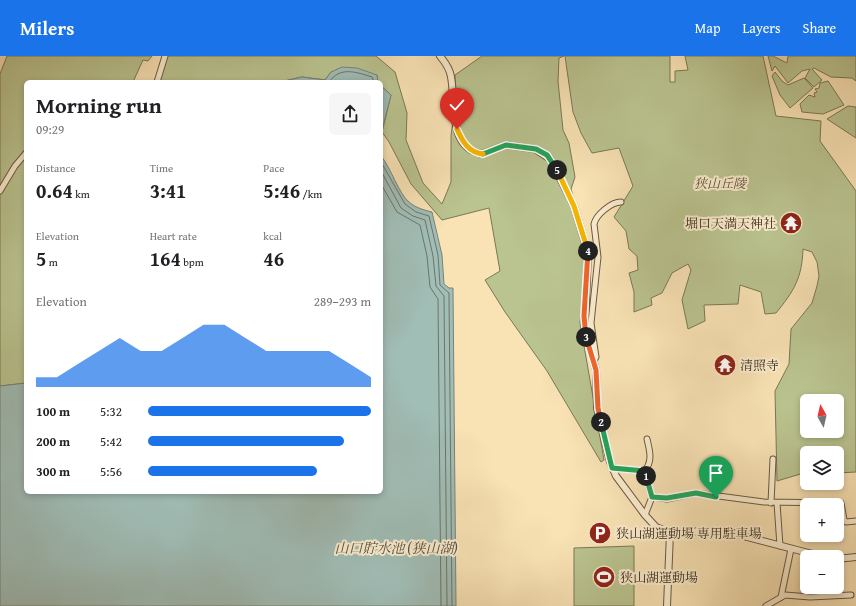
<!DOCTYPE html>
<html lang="en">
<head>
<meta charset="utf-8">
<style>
	:root { --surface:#fff; --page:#f6f6f6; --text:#202124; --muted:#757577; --accent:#1a73e8 }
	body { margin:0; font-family:"Gentium Book Plus","Noto Serif JP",serif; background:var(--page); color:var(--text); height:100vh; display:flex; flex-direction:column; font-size:15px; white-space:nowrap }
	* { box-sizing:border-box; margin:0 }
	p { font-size:13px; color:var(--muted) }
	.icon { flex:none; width:22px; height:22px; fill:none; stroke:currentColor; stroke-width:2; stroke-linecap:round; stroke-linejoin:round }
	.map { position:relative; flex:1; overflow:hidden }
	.drawer { position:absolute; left:24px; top:24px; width:359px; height:414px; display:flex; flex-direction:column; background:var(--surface); border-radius:6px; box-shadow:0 2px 6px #0003 }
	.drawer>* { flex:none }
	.needle { width:26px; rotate:352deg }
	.fabs { position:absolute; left:800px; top:338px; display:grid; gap:8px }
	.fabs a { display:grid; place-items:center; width:44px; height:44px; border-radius:6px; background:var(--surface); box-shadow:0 2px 6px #0003; font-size:20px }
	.pin { position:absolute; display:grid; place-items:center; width:34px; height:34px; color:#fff; margin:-41px -17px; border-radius:50% 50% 50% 0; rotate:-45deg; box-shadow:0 0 4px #0007 }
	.pin .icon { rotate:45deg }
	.km { position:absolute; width:20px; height:20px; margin:-10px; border-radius:50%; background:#222; color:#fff; font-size:11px; line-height:20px; text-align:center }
	.round { display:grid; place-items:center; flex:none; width:42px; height:42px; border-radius:6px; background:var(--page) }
	.overview { display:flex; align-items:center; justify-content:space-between; height:68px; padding:0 12px }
	h1 { font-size:22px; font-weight:700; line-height:30px }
	.metrics { display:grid; grid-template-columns:repeat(3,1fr); gap:6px; height:68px; padding:4px 12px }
	.metrics div { display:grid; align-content:center }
	.metrics b { font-size:20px; font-weight:700 }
	.metrics small { font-size:11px; font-weight:400 }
	.metrics p { font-size:11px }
	.chart { height:112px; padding:8px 12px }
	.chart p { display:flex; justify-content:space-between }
	.chart svg { width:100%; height:72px; margin-top:4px; fill:var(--accent); opacity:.7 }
	ul { padding:0 12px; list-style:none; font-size:13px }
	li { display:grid; grid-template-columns:64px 48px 1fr; align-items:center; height:30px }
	li i { height:10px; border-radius:5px; background:var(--accent) }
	header { display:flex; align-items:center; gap:24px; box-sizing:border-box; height:56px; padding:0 20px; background:var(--accent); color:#fff }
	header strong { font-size:19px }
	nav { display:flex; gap:22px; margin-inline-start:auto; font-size:14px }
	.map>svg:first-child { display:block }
</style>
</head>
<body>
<header>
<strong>Milers</strong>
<nav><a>Map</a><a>Layers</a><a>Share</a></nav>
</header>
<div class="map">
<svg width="856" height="550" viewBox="0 0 856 550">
	<rect width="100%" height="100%" fill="#f9e3b5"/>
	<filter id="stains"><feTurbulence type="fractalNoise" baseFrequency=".005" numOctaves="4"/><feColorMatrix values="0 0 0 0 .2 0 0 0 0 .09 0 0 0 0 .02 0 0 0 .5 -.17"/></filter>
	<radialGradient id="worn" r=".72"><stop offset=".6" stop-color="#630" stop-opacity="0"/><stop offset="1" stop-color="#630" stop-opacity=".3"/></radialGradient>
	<g fill="#bac490" stroke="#7a7856" fill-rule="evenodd">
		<polygon points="7,0 152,0 148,5 143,4 133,26 26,26 26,327 0,330 0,18"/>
		<polygon points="167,0 376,0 395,16 407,57 406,84 423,127 442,148 451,126 451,79 456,44 455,19 482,0 564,0 559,2 558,25 563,74 569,87 575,121 571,133 582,171 587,205 580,267 604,404 601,406 547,315 505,256 485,224 500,215 489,152 442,164 411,128 389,86 382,76 391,39 381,30 381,26 378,26 377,19 331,16 325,24 302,21 280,26 156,26"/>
		<path d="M 565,0 L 670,0 L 670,26 L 675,26 L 675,15 L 688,14 L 685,0 L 763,0 L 776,60 L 821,65 L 820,85 L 856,135 L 856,416 L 837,417 L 837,397 L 807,397 L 807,416 L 777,425 L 775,335 L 789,308 L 791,273 L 812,247 L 817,230 L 819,220 L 817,206 L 812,196 L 803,193 C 802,222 794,235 776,257 L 765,258 L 761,236 L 740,229 L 738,248 L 704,249 L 705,265 L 688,273 L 682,244 L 691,214 L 688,208 L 672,217 L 662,237 L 651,242 L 652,249 L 634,256 L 634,236 L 629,217 L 638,214 L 637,200 L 629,193 L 626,175 L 614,161 L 633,130 L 619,92 L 592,97 L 581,77 L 573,56 ZM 807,345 L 837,345 L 837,375 L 807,375 Z"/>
		<polygon points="768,0 773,0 787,7 788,0 856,0 856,25 852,22 831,21 814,12 812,13 822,24 814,31 805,22 810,13 802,15 788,27 775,10 772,15"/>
		<polygon points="775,16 782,25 788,29 804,22 813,32 790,52 780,39 772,20"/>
		<polygon points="828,25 844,49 823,58 802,56 800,48 809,39 815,41 814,37 817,36 815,33 819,32 820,27"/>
		<polygon points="848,50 856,51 856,82 827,63"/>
		<polygon points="634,490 634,550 574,550 574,492"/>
	</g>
	<g fill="#a0bdb6" stroke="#788378">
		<polygon points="342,11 357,12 377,19 378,26 280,26 302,21 325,24 331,16"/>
		<polygon points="381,30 391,39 381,78"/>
		<path d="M 381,100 C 391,112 399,138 409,146 C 416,152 424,154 432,156 L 442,199 L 444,228 L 449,232 L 453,232 L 456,550 L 0,550 L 0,330 L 26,327 L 26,436 L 381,436 Z"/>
	</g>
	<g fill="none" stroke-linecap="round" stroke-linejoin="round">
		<g stroke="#6e7468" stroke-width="1">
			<path d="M 329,26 C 340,10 356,16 372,21 L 374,26"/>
			<polyline points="381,106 405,148 416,156 429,160 438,199 440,229 449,237 452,550"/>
			<polyline points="381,115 401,152 413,160 425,164 433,200 436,230 444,240 447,550"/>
			<polyline points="381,128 397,156 420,169 427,200 430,231 438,243 441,550"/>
		</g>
		<g stroke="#6a5a42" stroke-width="7">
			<g id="minor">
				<polyline points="157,26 165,0"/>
				<polyline points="0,135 15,110 26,97"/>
				<path d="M 594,305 L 596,301 L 591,267 L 598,201 L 594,168 C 596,159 611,146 621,146"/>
				<polyline points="612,412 645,415"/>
				<polyline points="652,441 667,443 696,437 764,446 841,447 844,464 846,466 856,465"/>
				<polyline points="771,447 773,403"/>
				<polyline points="777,447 780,490"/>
				<path d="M 645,459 L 652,441 L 644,416 C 653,405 650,396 647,383"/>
				<polyline points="781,541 791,493"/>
				<polyline points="766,550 785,539 810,541 851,539"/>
			</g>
		</g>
		<g stroke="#6a5a42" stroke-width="8">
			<g id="tertiary">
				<path d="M 440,0 C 445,6 450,13 451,21 C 456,46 447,92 482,98 L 506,89 L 535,93 L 550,103 L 563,128 L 574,150 L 588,196 L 585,274 L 596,314 L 597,352 L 610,406 L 616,420 L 645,459 L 656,471 L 670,477 L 720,474 L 824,501"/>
				<polyline points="837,503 856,501"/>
				<polyline points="667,550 670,477"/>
			</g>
		</g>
		<use href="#minor" stroke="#fbedcf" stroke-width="5"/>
		<use href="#tertiary" stroke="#fbedcf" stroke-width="6"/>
	</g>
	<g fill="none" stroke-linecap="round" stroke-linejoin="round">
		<g stroke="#fff" stroke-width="8">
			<polyline id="split-1" points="646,420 652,441 667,442 696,437 716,441"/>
		</g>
		<g stroke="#fff" stroke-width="8">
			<polyline id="split-2" points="601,366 612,412 645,415 646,420"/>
		</g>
		<g stroke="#fff" stroke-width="8">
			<polyline id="split-3" points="586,281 596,314 598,352 601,366"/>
		</g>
		<g stroke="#fff" stroke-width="8">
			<polyline id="split-4" points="586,281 584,260 588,195"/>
		</g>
		<g stroke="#fff" stroke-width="8">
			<polyline id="split-5" points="557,114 574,150 588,195"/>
		</g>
		<g stroke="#fff" stroke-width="8">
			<polyline id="split-6" points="483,98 506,89 536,93 547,99 557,114"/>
		</g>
		<g stroke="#fff" stroke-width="8">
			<path id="split-7" d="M 457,73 C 462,85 469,97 483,98"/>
		</g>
		<use href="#split-1" stroke="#22a559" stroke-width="5"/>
		<use href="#split-2" stroke="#22a559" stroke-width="5"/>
		<use href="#split-3" stroke="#f0652b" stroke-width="5"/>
		<use href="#split-4" stroke="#f0652b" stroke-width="5"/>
		<use href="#split-5" stroke="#f5b400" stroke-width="5"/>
		<use href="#split-6" stroke="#22a559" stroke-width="5"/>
		<use href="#split-7" stroke="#f5b400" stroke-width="5"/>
	</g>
	<defs>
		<g id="temple-disc" transform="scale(1.15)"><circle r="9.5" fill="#8f2418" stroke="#fbedcf"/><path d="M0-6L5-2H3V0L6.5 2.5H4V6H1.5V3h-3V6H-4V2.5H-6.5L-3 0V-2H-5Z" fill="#fff"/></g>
		<g id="parking-disc" transform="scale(1.15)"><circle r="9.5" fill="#8f2418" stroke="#fbedcf"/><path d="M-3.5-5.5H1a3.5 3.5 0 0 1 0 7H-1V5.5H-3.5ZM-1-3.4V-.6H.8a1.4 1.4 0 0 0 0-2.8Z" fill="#fff"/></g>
		<g id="stadium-disc" transform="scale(1.15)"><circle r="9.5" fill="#8f2418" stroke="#fbedcf"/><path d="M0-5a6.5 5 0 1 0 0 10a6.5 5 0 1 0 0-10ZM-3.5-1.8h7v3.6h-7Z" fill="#fff"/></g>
	</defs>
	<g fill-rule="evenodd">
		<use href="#temple-disc" x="791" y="167"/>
		<use href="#temple-disc" x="725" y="309"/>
		<use href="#parking-disc" x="600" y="477"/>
		<use href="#stadium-disc" x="604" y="521"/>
	</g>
	<g text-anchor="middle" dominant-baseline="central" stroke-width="4" stroke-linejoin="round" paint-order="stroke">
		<g font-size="13" font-style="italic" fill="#5b5238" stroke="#fbedcf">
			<text x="720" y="127">狭山丘陵</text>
		</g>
		<g font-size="13" fill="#3b2c1b" stroke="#fbedcf" text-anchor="start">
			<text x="776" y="167" text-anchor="end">堀口天満天神社</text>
			<text x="740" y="309">清照寺</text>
			<text x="616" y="477">狭山湖運動場 専用駐車場</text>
			<text x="620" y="521">狭山湖運動場</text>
		</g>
		<g font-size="14" font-style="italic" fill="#545042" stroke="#fbedcf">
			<text x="396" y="492">山口貯水池 (狭山湖)</text>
		</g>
	</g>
	<rect width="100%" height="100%" filter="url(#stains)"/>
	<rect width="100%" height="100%" fill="url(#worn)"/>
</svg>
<div class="fabs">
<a><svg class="needle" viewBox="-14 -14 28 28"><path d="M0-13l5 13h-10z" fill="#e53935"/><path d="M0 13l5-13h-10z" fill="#757577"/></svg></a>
<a><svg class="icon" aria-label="layers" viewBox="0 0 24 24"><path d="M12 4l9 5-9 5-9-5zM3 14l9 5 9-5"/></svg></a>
<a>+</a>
<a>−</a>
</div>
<div class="pin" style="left:716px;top:441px;background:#1e9e55"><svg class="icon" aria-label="arrive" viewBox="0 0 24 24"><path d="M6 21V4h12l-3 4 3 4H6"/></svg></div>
<div class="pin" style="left:457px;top:73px;background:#d93025"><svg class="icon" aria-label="check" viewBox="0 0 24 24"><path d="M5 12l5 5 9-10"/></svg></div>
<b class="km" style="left:646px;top:420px">1</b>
<b class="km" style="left:601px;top:366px">2</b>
<b class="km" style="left:586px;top:281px">3</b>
<b class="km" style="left:588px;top:195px">4</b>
<b class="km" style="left:557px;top:114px">5</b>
<section class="drawer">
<div class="overview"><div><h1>Morning run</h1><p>09:29</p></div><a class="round"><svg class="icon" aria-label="share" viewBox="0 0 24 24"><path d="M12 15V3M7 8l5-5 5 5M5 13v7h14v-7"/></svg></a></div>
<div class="metrics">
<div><p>Distance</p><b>0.64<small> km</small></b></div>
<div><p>Time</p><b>3:41</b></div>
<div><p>Pace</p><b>5:46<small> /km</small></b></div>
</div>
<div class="metrics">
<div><p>Elevation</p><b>5<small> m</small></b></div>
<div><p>Heart rate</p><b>164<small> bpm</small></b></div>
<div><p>kcal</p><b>46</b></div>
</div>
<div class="chart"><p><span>Elevation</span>289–293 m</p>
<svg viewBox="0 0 160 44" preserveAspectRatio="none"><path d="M0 44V38L10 38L20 30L30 22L40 14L50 22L60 22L70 14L80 6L90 6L100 14L110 22L120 22L130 22L140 22L150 30L160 38V44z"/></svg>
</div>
<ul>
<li><b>100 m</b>5:32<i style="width:100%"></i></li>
<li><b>200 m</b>5:42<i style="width:88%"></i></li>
<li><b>300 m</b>5:56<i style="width:76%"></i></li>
</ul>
</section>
</div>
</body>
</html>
